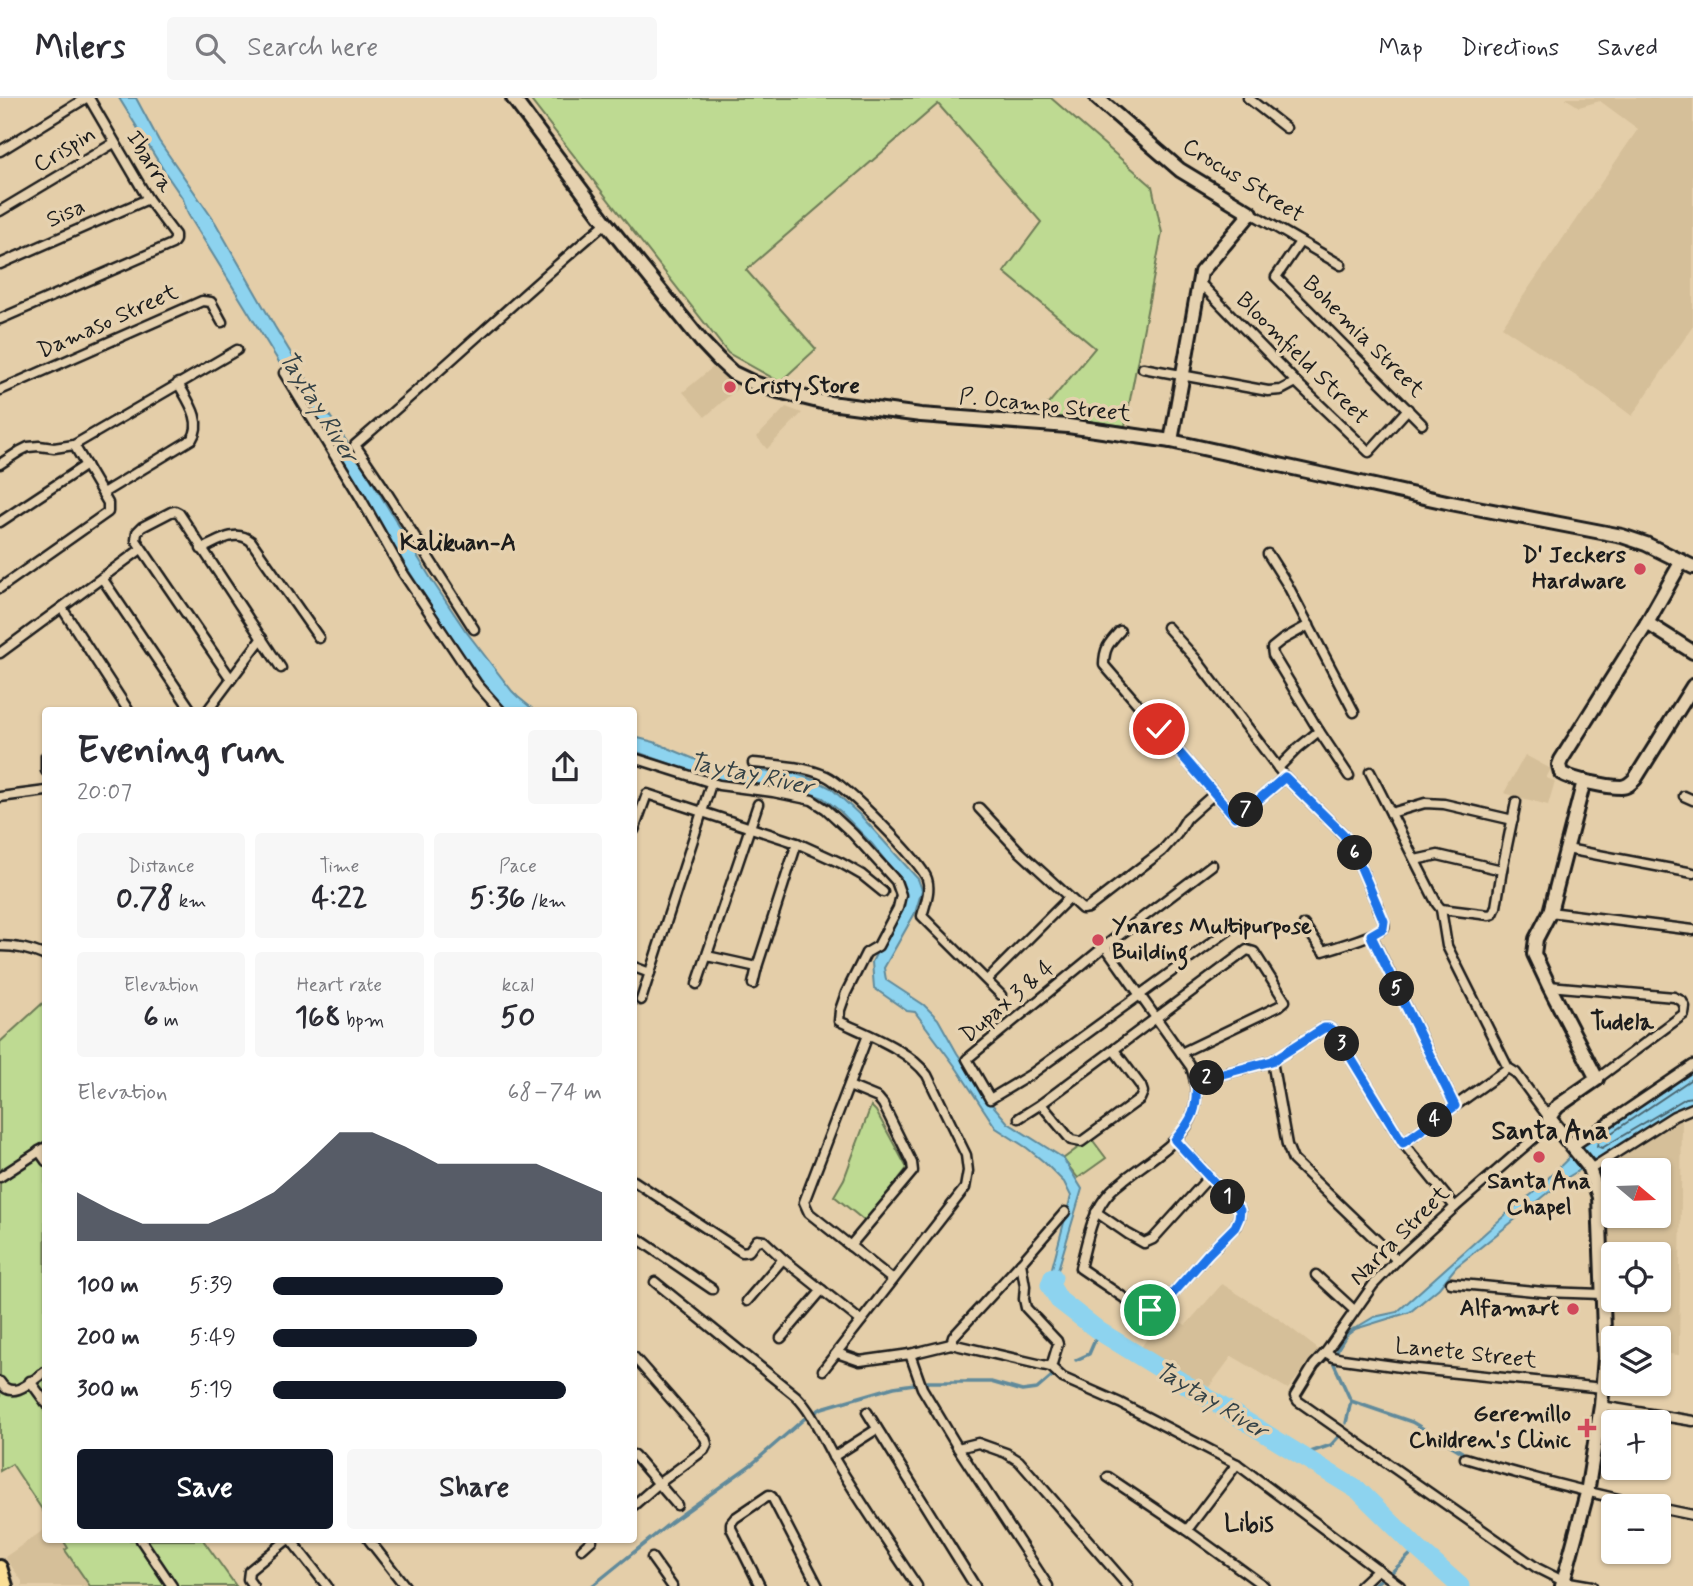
<!DOCTYPE html>
<html lang="en">
<head>
<meta charset="utf-8">
<style>
	:root { --surface:#fff; --page:#f7f7f7; --text:#2b2b33; --muted:#7c7c81; --line:#e1e1e2; --accent:#111827 }
	body { margin:0; font-family:Mynerve,sans-serif; background:var(--page); color:var(--text); height:100vh; display:flex; flex-direction:column; font-size:26px; white-space:nowrap }
	* { box-sizing:border-box; margin:0 }
	p { font-size:23px; color:var(--muted) }
	.icon { flex:none; width:38px; height:38px; fill:none; stroke:currentColor; stroke-width:2; stroke-linecap:round; stroke-linejoin:round }
	.map { position:relative; flex:1; overflow:hidden }
	.sheet { position:absolute; left:42px; top:609px; width:595px; height:836px; display:flex; flex-direction:column; background:var(--surface); border-radius:7px; box-shadow:0 2px 5px #0004 }
	.sheet>* { flex:none }
	.needle { width:46px; rotate:109deg }
	.tools { position:absolute; left:1601px; top:1060px; display:grid; gap:14px }
	.tools a { display:grid; place-items:center; width:70px; height:70px; border-radius:7px; background:var(--surface); box-shadow:0 2px 5px #0004; font-size:35px }
	.pin { position:absolute; display:grid; place-items:center; width:60px; height:60px; color:#fff; margin:-30px; border:4px solid #fff; border-radius:50%; box-shadow:0 2px 7px #0007 }
	.km { position:absolute; width:35px; height:35px; margin:-18px; border-radius:50%; background:#222; color:#fff; font-size:19px; line-height:35px; text-align:center }
	.round { display:grid; place-items:center; flex:none; width:74px; height:74px; border-radius:7px; background:var(--page) }
	.summary { display:flex; align-items:center; justify-content:space-between; height:119px; padding:0 35px }
	h1 { font-size:38px; font-weight:700; line-height:52px }
	.stats { display:grid; grid-template-columns:repeat(3,1fr); gap:10px; height:119px; padding:7px 35px }
	.stats div { display:grid; align-content:center; border-radius:7px; background:var(--page); text-align:center }
	.stats b { font-size:30px; font-weight:700 }
	.stats small { font-size:19px; font-weight:400 }
	.stats p { font-size:19px }
	.chart { height:196px; padding:14px 35px }
	.chart p { display:flex; justify-content:space-between }
	.chart svg { width:100%; height:126px; margin-top:7px; fill:var(--accent); opacity:.7 }
	.action { display:flex; gap:14px; margin-top:auto; padding:14px 35px }
	.action a { flex:1; height:80px; border-radius:7px; background:var(--accent); color:#fff; font-size:28px; font-weight:700; line-height:80px; text-align:center }
	.action a+a { background:var(--page); color:var(--text) }
	ul { padding:0 35px; list-style:none; font-size:23px }
	li { display:grid; grid-template-columns:112px 84px 1fr; align-items:center; height:52px }
	li i { height:18px; border-radius:9px; background:var(--accent) }
	header { display:flex; align-items:center; gap:42px; box-sizing:border-box; height:98px; padding:0 35px; background:var(--surface); border-bottom:2px solid var(--line) }
	header strong { font-size:33px }
	nav { display:flex; gap:38px; margin-inline-start:auto; font-size:24px }
	.search { width:490px; height:63px; background:var(--page); display:flex; align-items:center; gap:18px; box-sizing:border-box; padding:0 24px; border-radius:7px; color:var(--muted); font-size:26px }
	.map>svg:first-child { display:block }
</style>
</head>
<body>
<header>
<strong>Milers</strong>
<div class="search"><svg class="icon" aria-label="search" viewBox="0 0 24 24"><circle cx="10" cy="10" r="6"/><path d="M15 15l6 6"/></svg>Search here</div>
<nav><a>Map</a><a>Directions</a><a>Saved</a></nav>
</header>
<div class="map">
<svg width="1693" height="1488" viewBox="0 0 1693 1488">
	<rect width="100%" height="100%" fill="#e4cea9"/>
	<filter id="ink" filterUnits="userSpaceOnUse"><feTurbulence type="fractalNoise" baseFrequency=".0143" numOctaves="2"/><feDisplacementMap in="SourceGraphic" scale="14" xChannelSelector="R" yChannelSelector="G"/><feConvolveMatrix kernelMatrix="1 2 1 2 8 2 1 2 1" color-interpolation-filters="sRGB"/></filter>
	<g filter="url(#ink)">
		<g fill="#d5bf99" fill-rule="evenodd">
			<polygon points="1565,0 1693,0 1693,228 1632,318 1600,294 1502,229 1638,31 1600,3 1579,9"/>
			<polygon points="713,269 739,289 705,319 683,294"/>
			<polygon points="786,309 802,315 767,351 757,339"/>
			<polygon points="1525,657 1551,671 1546,680 1555,683 1548,707 1504,695"/>
			<path d="M 1682,1017 L 1679,1257 L 1659,1255 L 1659,1241 L 1614,1241 L 1613,1253 L 1611,1253 L 1595,1071 ZM 1614,1073 L 1659,1073 L 1659,1118 L 1614,1118 ZM 1614,1157 L 1659,1157 L 1659,1202 L 1614,1202 Z"/>
			<polygon points="1222,1186 1279,1221 1319,1252 1288,1291 1232,1258 1209,1289 1140,1251 1164,1216 1186,1227"/>
			<polygon points="45,1431 46,1442 63,1442 69,1450 66,1453 90,1488 22,1488 22,1483 5,1459"/>
		</g>
		<g fill="#beda92" stroke="#6d7b57" stroke-width="2">
			<polygon points="529,0 1051,0 1152,88 1162,135 1125,328 1039,317 1095,250 1004,174 1041,124 938,6 746,172 816,251 780,284 728,255"/>
			<polygon points="44,904 46,906 45,1416 12,1366 0,1373 0,944"/>
			<polygon points="871,1008 876,1013 907,1070 866,1124 834,1098 844,1081"/>
			<polygon points="1091,1040 1106,1060 1078,1080 1063,1061"/>
			<polygon points="63,1442 203,1442 236,1488 90,1488 65,1452 68,1450"/>
		</g>
		<g fill="#8dd3ef" stroke="#608a9b" stroke-width="2">
			<polygon points="119,0 136,0 159,43 215,124 275,229 322,306 364,370 433,484 465,532 512,593 518,599 534,612 507,612 494,600 453,542 373,417 188,116 183,101 166,76"/>
			<polygon points="634,639 654,644 711,668 739,672 792,675 815,682 831,690 862,719 918,781 922,792 915,815 884,870 886,882 924,907 938,921 957,955 990,1004 1008,1025 1063,1060 1082,1091 1055,1182 1055,1192 1059,1202 1053,1196 1048,1185 1071,1098 1064,1084 1044,1064 1027,1050 996,1030 955,968 915,914 907,913 874,890 872,864 903,801 899,780 872,746 840,713 823,700 793,689 716,682 634,653"/>
			<polygon points="1693,972 1693,1005 1568,1079 1456,1169 1439,1190 1410,1214 1352,1232 1374,1219 1397,1214 1513,1110 1532,1096 1583,1046"/>
		</g>
		<g fill="none" stroke-linecap="round" stroke-linejoin="round">
			<polyline stroke="#496570" stroke-width="2" points="1693,980 1598,1044 1597,1048 1602,1050 1686,1000 1693,999"/>
			<g stroke="#608a9b" stroke-width="3.5">
				<polyline points="1076,1262 1089,1256 1099,1233"/>
				<polyline points="1351,1303 1412,1324 1462,1354"/>
				<polyline points="1346,1325 1351,1303 1334,1266 1338,1250 1346,1237 1354,1231"/>
				<polyline points="1302,1357 1331,1347 1340,1337"/>
				<polyline points="592,1488 670,1425 752,1366 804,1321 822,1310 894,1289 928,1284 991,1284 1022,1293 1037,1291 1053,1277"/>
				<polyline points="1372,1488 1393,1473 1417,1450"/>
			</g>
			<polyline stroke="#8dd3ef" stroke-width="19" points="1053,1179 1050,1187 1059,1202 1099,1233 1359,1393 1417,1450 1460,1488"/>
			<g stroke="#1c1c1c" stroke-width="13">
				<g id="street">
					<polyline points="1248,0 1286,30"/>
					<polyline points="0,53 86,0"/>
					<polyline points="0,113 114,45"/>
					<polyline points="1251,115 1341,167"/>
					<polyline points="1300,144 1276,179 1422,326"/>
					<polyline points="0,166 148,101"/>
					<polyline points="1199,184 1296,284 1369,354 1408,311"/>
					<polyline points="0,221 172,146 175,142 175,137 148,101 89,0"/>
					<polyline points="1143,270 1268,293 1281,292 1296,284"/>
					<polyline points="284,275 360,399 403,475 477,586 500,612"/>
					<polyline points="0,292 202,203 211,204 222,224"/>
					<polyline points="0,366 20,353 28,349 39,348 54,350 74,347 237,252"/>
					<path d="M 103,395 L 192,341 C 204,323 187,302 178,285"/>
					<polyline points="0,424 86,367"/>
					<path d="M 201,451 C 218,444 235,430 251,443 L 319,540"/>
					<polyline points="1268,456 1287,486 1354,614"/>
					<polyline points="102,480 191,612"/>
					<polyline points="0,490 108,414 108,405 74,347"/>
					<polyline points="62,510 128,612"/>
					<polyline points="1309,527 1282,542 1272,550 1273,557 1319,633 1349,678"/>
					<path d="M 1167,529 L 1195,560 L 1285,679 L 1343,736 L 1353,751 L 1384,823 C 1384,825 1385,827 1384,829 C 1380,836 1333,850 1323,853 L 1304,827"/>
					<path d="M 474,531 L 382,387 L 355,347 C 440,274 521,197 606,125"/>
					<path d="M 1120,533 C 1109,545 1104,550 1104,567 L 1235,719 L 1243,715 L 1285,679"/>
					<polyline points="0,555 141,451"/>
					<polyline points="231,581 136,442 137,434 142,429 171,414 175,413 179,415 281,570"/>
					<polyline points="208,612 262,540"/>
					<polyline points="46,658 46,673"/>
					<path d="M 634,660 L 719,687 L 773,694 L 812,702 L 826,711 L 853,736 L 896,783 L 901,797 L 898,810 L 878,848 L 866,855 L 846,895 L 840,912 L 839,923 C 868,937 908,951 927,977 L 966,1057 L 968,1073 L 965,1090 L 823,1272"/>
					<path d="M 753,665 C 777,667 804,668 826,678 C 845,687 921,763 927,781 C 931,793 925,806 922,818 L 1001,897"/>
					<polyline points="1278,670 1298,650 1319,633"/>
					<polyline points="1370,674 1437,806 1441,811 1447,848 1508,970 1516,975 1549,1020 1540,1035 1455,1109 1397,1162 1373,1187 1326,1254 1314,1267 1295,1298 1298,1303 1537,1470 1563,1483 1592,1488"/>
					<polyline points="1684,698 1693,702"/>
					<polyline points="0,699 46,693"/>
					<polyline points="979,710 1020,754 1082,811 1088,810 1162,753 1177,736 1187,720 1214,696"/>
					<polyline points="1391,715 1425,705 1444,706 1513,722"/>
					<polyline points="634,732 647,696 797,745 841,765 862,777 883,794"/>
					<polyline points="1567,751 1693,775"/>
					<polyline points="1415,762 1438,757 1502,772"/>
					<polyline points="1212,767 1105,848 967,961 990,1001 1030,977 1233,829"/>
					<polyline points="1441,811 1489,817 1493,816 1496,809 1502,772 1516,704"/>
					<polyline points="1550,814 1693,832"/>
					<polyline points="1371,837 1455,1008"/>
					<path d="M 0,848 C 17,848 30,851 46,858"/>
					<path d="M 1105,848 L 1191,969 C 1212,1028 1166,1049 1126,1080 C 1121,1085 1114,1089 1110,1094 C 1091,1114 1087,1145 1080,1170 L 1139,1210 L 1150,1212 L 1160,1210 L 1208,1156 L 1235,1129 L 1239,1120 L 1240,1112 L 1175,1042"/>
					<polyline points="707,858 757,869"/>
					<polyline points="634,869 650,875"/>
					<polyline points="987,882 1069,800"/>
					<polyline points="697,886 758,706"/>
					<polyline points="753,886 757,869 797,745"/>
					<polyline points="1549,888 1674,899 1682,903 1685,909 1684,916 1597,981"/>
					<polyline points="641,902 710,689"/>
					<polyline points="868,937 804,1104 809,1115 893,1182"/>
					<polyline points="1272,963 1287,1047 1293,1062 1397,1162"/>
					<polyline points="1196,983 1272,963 1324,930 1329,930 1335,934 1403,1045 1455,1109"/>
					<polyline points="849,988 878,1000 883,1006 912,1065 913,1073 850,1148"/>
					<polyline points="1041,1006 1071,1042 1081,1044 1140,1001 1143,994 1141,988 1114,952"/>
					<polyline points="1019,1020 1041,1006 1247,852 1254,854 1285,903 1279,908 1181,955"/>
					<polyline points="1403,1045 1508,970"/>
					<polyline points="1572,1049 1693,967"/>
					<polyline points="39,1053 46,1063"/>
					<polyline points="1589,1072 1674,1018 1693,1010"/>
					<polyline points="0,1079 46,1049"/>
					<polyline points="634,1083 742,1154 749,1153 757,1142 764,1143 783,1161 861,1223"/>
					<polyline points="1096,1114 1128,1136 1144,1145 1153,1141 1209,1079"/>
					<polyline points="634,1138 712,1191"/>
					<polyline points="1021,1165 1025,1188 1024,1201 1026,1210 1057,1243 1058,1246 1051,1269"/>
					<polyline points="1316,1177 1354,1212"/>
					<path d="M 655,1184 L 796,1298 C 814,1316 822,1340 835,1362 C 861,1405 889,1446 917,1488"/>
					<polyline points="1451,1185 1544,1194 1602,1196"/>
					<polyline points="747,1203 783,1161"/>
					<polyline points="781,1240 822,1192"/>
					<polyline points="951,1246 953,1239 1021,1165 1065,1114"/>
					<polyline points="1326,1254 1333,1259 1343,1261 1408,1270 1603,1290"/>
					<polyline points="837,1255 860,1263 910,1256 951,1246 1051,1269 1063,1280 1120,1305 1237,1366 1400,1488"/>
					<polyline points="910,1256 922,1290 958,1350 1048,1488"/>
					<polyline points="634,1259 705,1340 707,1346 704,1352 658,1386 634,1407"/>
					<polyline points="30,1283 46,1305"/>
					<path d="M 0,1284 C 12,1304 33,1282 46,1273"/>
					<polyline points="1601,1308 1693,1323"/>
					<polyline points="867,1314 975,1488"/>
					<polyline points="958,1350 978,1345 1006,1355 1019,1363 1128,1488"/>
					<polyline points="634,1357 677,1407"/>
					<polyline points="833,1359 877,1331"/>
					<path d="M 1465,1360 C 1527,1379 1590,1395 1654,1409"/>
					<polyline points="1108,1379 1187,1432 1264,1488"/>
					<polyline points="1659,1410 1693,1417"/>
					<polyline points="1187,1432 1237,1366"/>
					<polyline points="141,1442 172,1488"/>
					<polyline points="291,1442 327,1488"/>
					<polyline points="369,1442 405,1488"/>
					<polyline points="582,1451 592,1442"/>
					<polyline points="652,1460 672,1488"/>
					<polyline points="253,1488 248,1481 249,1473 287,1442"/>
					<polyline points="760,1488 731,1430 731,1425 735,1420 769,1397 772,1399 818,1488"/>
					<polyline points="1360,1488 1378,1471"/>
				</g>
			</g>
			<g stroke="#1c1c1c" stroke-width="18">
				<g id="secondary">
					<polyline points="513,0 606,125 702,244 719,262 733,275 754,285 778,293 822,304 921,317 1068,328 1171,343 1451,405 1622,438 1646,446 1693,469"/>
					<polyline points="1097,0 1180,72 1251,115 1201,174 1171,343"/>
					<path d="M 1682,463 L 1647,525 L 1561,662 L 1559,667 L 1561,675 C 1572,682 1608,689 1621,689 C 1627,689 1631,685 1635,681 L 1693,588"/>
					<polyline points="1647,525 1693,554"/>
					<polyline points="1562,1488 1587,1395 1601,1308 1605,1259 1599,1099 1588,1068 1549,1020 1553,1014 1558,1008 1597,981 1549,888 1534,856 1536,841 1550,814 1584,683"/>
				</g>
			</g>
			<g stroke="#1c1c1c" stroke-width="18">
				<polyline id="primary" points="0,1469 6,1488"/>
			</g>
			<use href="#street" stroke="#e5d1af" stroke-width="8"/>
			<use href="#secondary" stroke="#e5d1af" stroke-width="12"/>
			<use href="#primary" stroke="#fbdf96" stroke-width="12"/>
		</g>
	</g>
	<g fill="none" stroke-linecap="round" stroke-linejoin="round" filter="url(#ink)">
		<g stroke="#fff" stroke-width="14">
			<path id="route" d="M 1150,1212 L 1160,1210 L 1208,1156 L 1235,1129 L 1239,1120 L 1240,1112 L 1175,1042 C 1193,1021 1198,1011 1196,983 L 1272,963 L 1324,930 L 1329,930 L 1335,934 L 1403,1045 L 1455,1008 L 1372,840 L 1371,837 L 1383,830 L 1384,823 L 1353,751 L 1343,736 L 1285,679 L 1243,715 L 1235,719 L 1159,631"/>
		</g>
		<use href="#route" stroke="#1a73e8" stroke-width="9"/>
	</g>
	<g fill="#d1495b" stroke="#e5d1af" stroke-width="2.5">
		<circle cx="730" cy="289" r="7"/>
		<circle cx="1640" cy="471" r="7"/>
		<circle cx="1098" cy="842" r="7"/>
		<circle cx="1539" cy="1059" r="7"/>
		<circle cx="1573" cy="1211" r="7"/>
		<path d="M1583.5 1319.5h7v7h7v7h-7v7h-7v-7h-7v-7h7z"/>
	</g>
	<g text-anchor="middle" dominant-baseline="central" stroke-width="7" stroke-linejoin="round" paint-order="stroke">
		<g font-size="23" fill="#1c1c1c" stroke="#e5d1af">
			<text transform="translate(65 52) rotate(-31)">Crispin</text>
			<text transform="translate(149 64) rotate(58)">Ibarra</text>
			<text transform="translate(1243 83) rotate(32)">Crocus Street</text>
			<text transform="translate(66 116) rotate(-24)">Sisa</text>
			<text transform="translate(108 224) rotate(-24)">Damaso Street</text>
			<text transform="translate(1363 239) rotate(45)">Bohemia Street</text>
			<text transform="translate(1302 261) rotate(45)">Bloomfield Street</text>
			<text transform="translate(1045 308) rotate(6)">P. Ocampo Street</text>
			<text transform="translate(1008 904) rotate(-40)">Dupax 3 &amp; 4</text>
			<text transform="translate(1400 1138) rotate(-45)">Narra Street</text>
			<text transform="translate(1466 1256) rotate(6)">Lanete Street</text>
		</g>
		<g font-size="23" font-weight="bold" fill="#1c1c1c" stroke="#e5d1af" text-anchor="end">
			<text x="744" y="289" text-anchor="start">Cristy Store</text>
			<text x="1626" y="458">D' Jeckers<tspan x="1626" dy="26">Hardware</tspan></text>
			<text x="1112" y="829" text-anchor="start">Ynares Multipurpose<tspan x="1112" dy="26">Building</tspan></text>
			<text x="1539" y="1084" text-anchor="middle">Santa Ana<tspan x="1539" dy="26">Chapel</tspan></text>
			<text x="1559" y="1211">Alfamart</text>
			<text x="1571" y="1317">Geremillo<tspan x="1571" dy="26">Children's Clinic</tspan></text>
		</g>
		<g font-size="24" font-style="italic" fill="#334146" stroke="#e5d1af">
			<text transform="translate(318 309) rotate(58)">Taytay River</text>
			<text transform="translate(751 677) rotate(12)">Taytay River</text>
			<text transform="translate(1211 1303) rotate(31)">Taytay River</text>
		</g>
		<g font-size="24" font-weight="bold" fill="#1c1c1c" stroke="#e5d1af">
			<text x="458" y="445">Kalikuan-A</text>
			<text x="1622" y="924">Tudela</text>
			<text x="1249" y="1426">Libis</text>
		</g>
		<g font-size="26" font-weight="bold" fill="#1c1c1c" stroke="#e5d1af">
			<text x="1550" y="1034">Santa Ana</text>
		</g>
	</g>
</svg>
<div class="tools">
<a><svg class="needle" viewBox="-14 -14 28 28"><path d="M0-13l5 13h-10z" fill="#e53935"/><path d="M0 13l5-13h-10z" fill="#7c7c81"/></svg></a>
<a><svg class="icon" aria-label="locate" viewBox="0 0 24 24"><circle cx="12" cy="12" r="6"/><path d="M12 2v4M12 18v4M2 12h4M18 12h4"/></svg></a>
<a><svg class="icon" aria-label="layers" viewBox="0 0 24 24"><path d="M12 4l9 5-9 5-9-5zM3 14l9 5 9-5"/></svg></a>
<a>+</a>
<a>−</a>
</div>
<div class="pin" style="left:1150px;top:1212px;background:#1e9e55"><svg class="icon" aria-label="arrive" viewBox="0 0 24 24"><path d="M6 21V4h12l-3 4 3 4H6"/></svg></div>
<div class="pin" style="left:1159px;top:631px;background:#d93025"><svg class="icon" aria-label="check" viewBox="0 0 24 24"><path d="M5 12l5 5 9-10"/></svg></div>
<b class="km" style="left:1228px;top:1099px">1</b>
<b class="km" style="left:1207px;top:980px">2</b>
<b class="km" style="left:1342px;top:946px">3</b>
<b class="km" style="left:1435px;top:1022px">4</b>
<b class="km" style="left:1397px;top:891px">5</b>
<b class="km" style="left:1355px;top:755px">6</b>
<b class="km" style="left:1246px;top:712px">7</b>
<section class="sheet">
<div class="summary"><div><h1>Evening run</h1><p>20:07</p></div><a class="round"><svg class="icon" aria-label="share" viewBox="0 0 24 24"><path d="M12 15V3M7 8l5-5 5 5M5 13v7h14v-7"/></svg></a></div>
<div class="stats">
<div><p>Distance</p><b>0.78<small> km</small></b></div>
<div><p>Time</p><b>4:22</b></div>
<div><p>Pace</p><b>5:36<small> /km</small></b></div>
</div>
<div class="stats">
<div><p>Elevation</p><b>6<small> m</small></b></div>
<div><p>Heart rate</p><b>168<small> bpm</small></b></div>
<div><p>kcal</p><b>50</b></div>
</div>
<div class="chart"><p><span>Elevation</span>68–74 m</p>
<svg viewBox="0 0 160 44" preserveAspectRatio="none"><path d="M0 44V27L10 33L20 38L30 38L40 38L50 33L60 27L70 17L80 6L90 6L100 11L110 17L120 17L130 17L140 17L150 22L160 27V44z"/></svg>
</div>
<ul>
<li><b>100 m</b>5:39<i style="width:70%"></i></li>
<li><b>200 m</b>5:49<i style="width:62%"></i></li>
<li><b>300 m</b>5:19<i style="width:89%"></i></li>
</ul>
<div class="action"><a>Save</a><a>Share</a></div>
</section>
</div>
</body>
</html>
